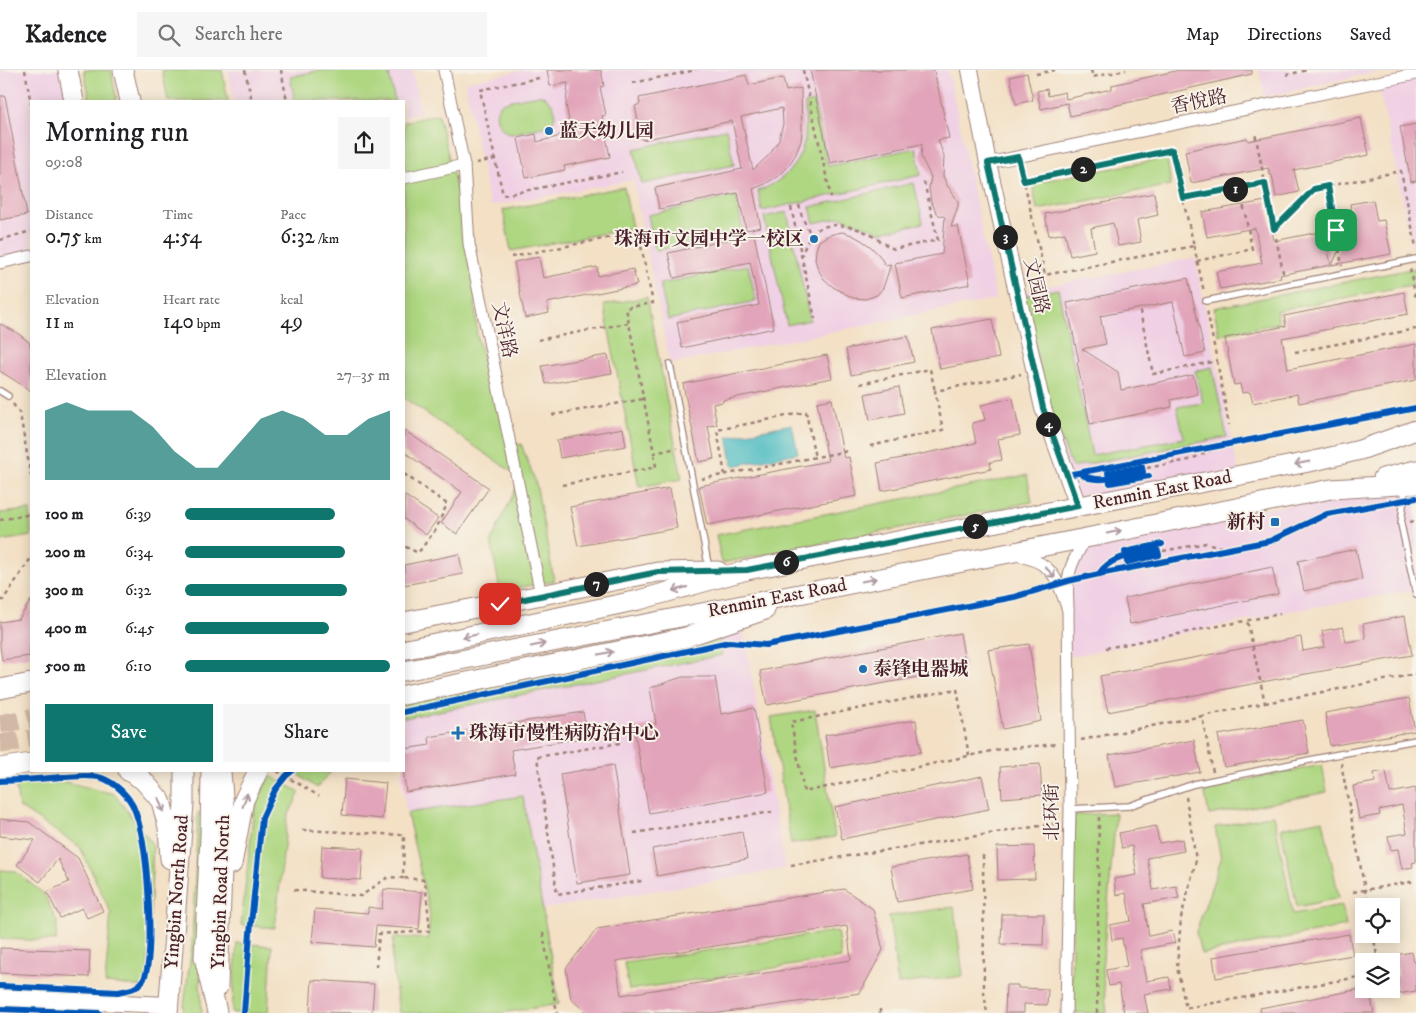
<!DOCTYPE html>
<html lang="en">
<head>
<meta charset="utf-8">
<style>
	:root { --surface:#fff; --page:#f6f6f6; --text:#202124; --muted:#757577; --line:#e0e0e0; --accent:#0f766e }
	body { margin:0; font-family:"IM FELL DW Pica","Noto Serif SC",serif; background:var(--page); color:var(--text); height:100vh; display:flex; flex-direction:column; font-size:19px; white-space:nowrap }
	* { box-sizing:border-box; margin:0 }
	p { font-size:16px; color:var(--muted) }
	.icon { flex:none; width:28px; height:28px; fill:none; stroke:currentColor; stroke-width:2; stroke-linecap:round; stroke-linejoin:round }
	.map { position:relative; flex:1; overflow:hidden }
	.drawer { position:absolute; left:30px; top:30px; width:375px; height:672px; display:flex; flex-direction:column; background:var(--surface); border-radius:0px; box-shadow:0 2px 12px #0003 }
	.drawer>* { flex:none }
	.fabs { position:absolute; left:1355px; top:828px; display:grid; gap:10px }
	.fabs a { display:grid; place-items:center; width:45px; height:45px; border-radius:0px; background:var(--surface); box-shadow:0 2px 12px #0003; font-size:25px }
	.pin { position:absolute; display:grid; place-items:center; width:42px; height:42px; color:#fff; margin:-21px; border-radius:10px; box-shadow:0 2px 8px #0006 }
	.km { position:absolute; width:25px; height:25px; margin:-12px; border-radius:50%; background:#222; color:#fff; font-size:14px; line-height:25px; text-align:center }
	.round { display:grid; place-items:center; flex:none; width:52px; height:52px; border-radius:0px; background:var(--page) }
	.head { display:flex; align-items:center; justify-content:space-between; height:85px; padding:0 15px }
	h1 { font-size:28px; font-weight:600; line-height:38px }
	.stats { display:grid; grid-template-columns:repeat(3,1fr); gap:8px; height:85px; padding:5px 15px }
	.stats div { display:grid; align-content:center }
	.stats b { font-size:21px; font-weight:600 }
	.stats small { font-size:14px; font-weight:400 }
	.stats p { font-size:14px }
	.chart { height:140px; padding:10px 15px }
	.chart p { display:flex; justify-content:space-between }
	.chart svg { width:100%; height:90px; margin-top:5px; fill:var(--accent); opacity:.7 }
	.primary-button { display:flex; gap:10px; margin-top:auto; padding:10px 15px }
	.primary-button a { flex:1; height:58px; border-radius:0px; background:var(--accent); color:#fff; font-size:20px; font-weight:600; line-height:58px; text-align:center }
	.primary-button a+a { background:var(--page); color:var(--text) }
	ul { padding:0 15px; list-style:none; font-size:16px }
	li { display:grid; grid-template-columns:80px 60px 1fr; align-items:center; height:38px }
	li i { height:12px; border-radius:6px; background:var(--accent) }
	header { display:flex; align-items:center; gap:30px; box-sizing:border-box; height:70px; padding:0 25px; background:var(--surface); border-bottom:1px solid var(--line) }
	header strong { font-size:24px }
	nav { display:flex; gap:28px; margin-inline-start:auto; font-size:18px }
	.search { width:350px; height:45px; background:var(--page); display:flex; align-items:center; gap:12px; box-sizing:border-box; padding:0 18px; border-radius:0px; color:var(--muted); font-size:19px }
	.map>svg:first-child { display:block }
</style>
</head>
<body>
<header>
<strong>Kadence</strong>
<div class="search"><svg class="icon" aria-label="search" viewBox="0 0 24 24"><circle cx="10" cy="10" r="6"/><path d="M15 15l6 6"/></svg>Search here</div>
<nav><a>Map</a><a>Directions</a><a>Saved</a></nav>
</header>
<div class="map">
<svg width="1416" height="943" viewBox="0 0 1416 943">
	<rect width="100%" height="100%" fill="#f7f3e8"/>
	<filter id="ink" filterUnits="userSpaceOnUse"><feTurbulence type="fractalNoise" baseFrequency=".02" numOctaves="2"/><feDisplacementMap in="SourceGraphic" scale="10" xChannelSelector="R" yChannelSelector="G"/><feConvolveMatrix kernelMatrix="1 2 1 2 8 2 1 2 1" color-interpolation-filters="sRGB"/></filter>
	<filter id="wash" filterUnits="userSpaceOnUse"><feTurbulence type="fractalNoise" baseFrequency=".0096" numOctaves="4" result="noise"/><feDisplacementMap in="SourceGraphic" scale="20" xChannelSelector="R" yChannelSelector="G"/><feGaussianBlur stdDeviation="1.12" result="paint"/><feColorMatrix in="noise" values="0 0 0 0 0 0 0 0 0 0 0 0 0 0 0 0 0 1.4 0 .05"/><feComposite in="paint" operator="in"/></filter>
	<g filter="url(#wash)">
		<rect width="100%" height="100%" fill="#f3e0c5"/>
		<g fill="#f0d0e4">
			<polygon points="0,0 68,0 74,31 31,31 31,186 0,192"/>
			<polygon points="228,0 412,0 421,42 404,46 404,31 234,31"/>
			<polygon points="524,0 948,0 996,229 670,294 633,110 490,136 465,12"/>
			<polygon points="1259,0 1384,0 1265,27"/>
			<polygon points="1416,4 1416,189 1415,189 1378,12"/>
			<polygon points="1195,188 1239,405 1078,435 1017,222"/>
			<polygon points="1416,414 1416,520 1296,540 1069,587 1071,503 1086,468"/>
			<polygon points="742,548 785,799 543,839 523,726 407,743 400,701 404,701 404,625"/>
		</g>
		<g fill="#afd782" stroke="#7c7b56">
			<polygon points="84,0 111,0 117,31 90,31"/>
			<polygon points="162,0 222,0 228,31 168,31"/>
			<polygon points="321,0 388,0 395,31 295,31 290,7"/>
			<path d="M 539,25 C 553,27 562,47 548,56 L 511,64 C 498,61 490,40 503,33 C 510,29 531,27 539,25 Z"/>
			<path d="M 814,32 L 828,96 L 916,78 L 921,105 L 762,141 L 758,121 C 782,113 803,92 805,65 C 806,55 805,44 805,34 Z"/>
			<polygon points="438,44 463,144 479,224 475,233 477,267 509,376 521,374 536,413 554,511 500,521 491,471 521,408 404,328 404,52"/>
			<polygon points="726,59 734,95 642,114 634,79"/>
			<polygon points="1167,88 1171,115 1037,140 1032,113"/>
			<polygon points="914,113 923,153 881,162 840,147 814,153 810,137"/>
			<polygon points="624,117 632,158 511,181 503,140"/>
			<polygon points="736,126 743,162 655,181 648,145"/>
			<polygon points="787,142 810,250 787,255 764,147"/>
			<polygon points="748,195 756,231 668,250 660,214"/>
			<polygon points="1416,198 1416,214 1276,241 1279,253 1219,265 1214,238"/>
			<polygon points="1058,219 1092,385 1184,368 1177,337 1203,333 1195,301 1212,297 1227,367 1072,397 1048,335 1024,226"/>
			<polygon points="647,227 682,409 639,417 604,235"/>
			<polygon points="1027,405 1032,432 722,493 716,465"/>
			<polygon points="30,440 31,466 0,471 0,443"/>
			<polygon points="718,567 722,585 404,648 404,633"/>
			<polygon points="815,640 835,767 791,774 771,647"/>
			<polygon points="1322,695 1327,722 1209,745 1204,718"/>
			<polygon points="293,701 331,701 317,718"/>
			<polygon points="270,706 300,722 287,748 275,858 241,855 254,738"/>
			<polygon points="66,712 114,724 153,775 147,917 105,913 111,843 80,777 19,737 15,713"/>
			<polygon points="523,726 559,934 502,943 399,943 392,890 394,867 428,869 430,844 407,743"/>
			<polygon points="198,742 203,745 198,874 202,943 183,943 192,875"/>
			<polygon points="1116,743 1102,900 1107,943 1071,943 1074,745"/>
			<polygon points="1274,745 1293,844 1342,835 1346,856 1201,884 1196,862 1221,789 1215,757"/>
			<polygon points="1323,750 1339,828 1297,837 1281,758"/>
			<polygon points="0,800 15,801 44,824 57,852 56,871 0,869"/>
			<polygon points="954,837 963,906 898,914 889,846"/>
			<polygon points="837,861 841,888 629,920 624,893"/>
			<polygon points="237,873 272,876 268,943 232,943"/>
		</g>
		<polygon fill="#4cbbc1" stroke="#4b6d76" points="792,354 798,383 733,396 727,367"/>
		<g id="blocks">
			<g fill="#e2a4ba" fill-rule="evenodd">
				<polygon points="547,0 601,0 604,16 600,17 606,45 602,46 610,87 564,96 565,100 526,108 518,68 536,64 537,72 557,67 561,63 571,61 566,35 568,13 550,16"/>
				<polygon points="810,0 934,0 949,68 938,70 944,86 943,106 947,115 958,131 958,136 951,157 958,156 970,214 902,228 895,193 942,184 945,147 939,145 936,142 931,131 929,118 931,107 921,87 922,74 830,93"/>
				<polygon points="1180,0 1252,0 1252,4 1070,46 1067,33 1041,39 1037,21 1047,19 1048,26 1065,22 1066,29 1112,19 1112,15"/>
				<polygon points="1027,3 1033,30 1016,34 1010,7"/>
				<path d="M 746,5 L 749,15 L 783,8 L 786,21 L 801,18 L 802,62 L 801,71 L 796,84 L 787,98 L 780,105 L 765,114 L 753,119 L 761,157 L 746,160 L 738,123 L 659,139 L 655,118 L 742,99 L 732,51 L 642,70 L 635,36 L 640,34 L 639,28 ZM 782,38 L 783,54 L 779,70 L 770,84 L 753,100 L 741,47 Z"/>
				<polygon points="0,26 5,26 27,145 0,150"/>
				<polygon points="1361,48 1369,85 1294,100 1299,122 1276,127 1272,105 1270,105 1268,98 1191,113 1185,81 1247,68 1248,71"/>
				<polygon points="1416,54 1416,111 1411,112 1400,57"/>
				<polygon points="1154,123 1158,145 1137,150 1141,172 1118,176 1113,153 1091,158 1095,181 1070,186 1065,163 1049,166 1045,144"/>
				<polygon points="1373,130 1377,151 1384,150 1391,184 1332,195 1353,150 1350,134"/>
				<polygon points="1266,131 1274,171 1324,161 1331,195 1280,205 1281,208 1220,219 1216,202 1262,193 1255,158 1207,167 1202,142"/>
				<polygon points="842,162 852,165 861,170 870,176 879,185 885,195 891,194 883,218 877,225 866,229 853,228 833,217 824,209 818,199 815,190 816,180 819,171 829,165"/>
				<polygon points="754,164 774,258 682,278 677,252 759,235 750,192 674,208 668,183"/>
				<polygon points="539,187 543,208 597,197 598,206 633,199 637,215 547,233 549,243 525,248 514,192"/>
				<polygon points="1188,208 1205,283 1185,287 1173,232 1100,246 1106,274 1082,279 1118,302 1121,320 1193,305 1198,324 1171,330 1172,337 1090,354 1077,292 1079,292 1067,233"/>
				<polygon points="1404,222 1408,244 1282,268 1288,299 1416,274 1416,310 1299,333 1297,324 1253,333 1250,322 1242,323 1240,314 1234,315 1225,268 1286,256 1284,246"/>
				<polygon points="992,249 999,288 940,299 932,260"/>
				<polygon points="0,254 16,262 29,272 31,278 31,321 0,301"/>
				<polygon points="908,266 914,292 851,305 846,279"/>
				<polygon points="608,285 612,303 546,314 542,296"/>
				<polygon points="827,285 832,308 723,330 723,332 713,334 717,355 708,356 714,389 699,392 683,314"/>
				<polygon points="899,317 904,343 870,350 865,324"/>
				<polygon points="1013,328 1020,365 998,369 1002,390 990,392 991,399 882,421 877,393 976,373 972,353 985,350 981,335"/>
				<polygon points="832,329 844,388 849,387 857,426 707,455 699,416 828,391 817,332"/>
				<polygon points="623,358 626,376 560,388 557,370"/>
				<polygon points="404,360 489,418 457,464 441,453 462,422 404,382"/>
				<polygon points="670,418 677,458 578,476 570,437"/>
				<polygon points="404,425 438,448 426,465 404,449"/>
				<polygon points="1356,479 1362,509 1304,521 1298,491"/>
				<polygon points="459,484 463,504 404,515 404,495"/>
				<polygon points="1272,497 1278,524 1130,554 1125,528"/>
				<polygon points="31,530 31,576 29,578 30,586 2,590 0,576 0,552 19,549"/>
				<polygon points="1405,546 1412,585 1267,611 1108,642 1100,606 1301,567 1303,581 1325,577 1322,561 1343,557 1346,572 1366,569 1363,554"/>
				<polygon points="960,563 966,598 767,635 760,601"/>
				<polygon points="1029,574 1041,651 1003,659 988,580"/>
				<polygon points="682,607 715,607 721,644 754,638 768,722 649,743 634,658 656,654 650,618"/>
				<polygon points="1409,628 1415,661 1330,676 1325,643"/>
				<polygon points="583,642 587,667 511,680 515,704 406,722 404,706 404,679 430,675 429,667"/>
				<polygon points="916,650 921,682 830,698 825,665"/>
				<polygon points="1303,650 1309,683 1224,697 1218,665"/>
				<polygon points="1194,670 1200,702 1115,717 1109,685"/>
				<polygon points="1040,694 1042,725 1002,728 1000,697"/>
				<polygon points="613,695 630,805 577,813 560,704"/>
				<polygon points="1386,701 1390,723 1416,718 1416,792 1412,793 1413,797 1402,799 1398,779 1391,780 1388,766 1407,763 1402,735 1379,740 1380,745 1359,749 1353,716 1375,712 1374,703"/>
				<polygon points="982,706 989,739 842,769 835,737"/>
				<polygon points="345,709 386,713 382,749 342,745"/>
				<polygon points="0,749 29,752 78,788 103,841 87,848 82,838 60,848 47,822 69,812 58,789 40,812 17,795 35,770 0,766"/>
				<polygon points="1156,756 1159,773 1182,769 1184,781 1147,788 1153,820 1176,816 1179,828 1144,834 1149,866 1172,861 1175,873 1140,880 1146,911 1169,907 1171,919 1144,924 1148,943 1124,943 1119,914 1109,916 1106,900 1127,896 1122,868 1112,870 1110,855 1131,851 1126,823 1116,825 1114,809 1137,805 1132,776 1122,778 1119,763"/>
				<polygon points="742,762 747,789 657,806 652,779"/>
				<polygon points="322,776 363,778 361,810 320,808"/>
				<polygon points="1034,776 1035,809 998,810 997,777"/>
				<polygon points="967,784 973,819 897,832 891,797"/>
				<polygon points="384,819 422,822 419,859 376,856 374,877 312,872 315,839 368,843 368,837 382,839"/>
				<path d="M 844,819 L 873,839 L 883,880 L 860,923 L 719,943 L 587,943 L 571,929 L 566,898 L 597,859 ZM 847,856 L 851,890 L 621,925 L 616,891 Z"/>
				<polygon points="1002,844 1044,844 1043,875 1001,874"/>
				<polygon points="1349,864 1353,885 1216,908 1213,887"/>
				<polygon points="0,878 90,881 89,907 0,903"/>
				<polygon points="1412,882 1414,892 1416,892 1416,921 1397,924 1395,908 1399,907 1395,885"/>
				<polygon points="312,910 374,914 372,943 310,942"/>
				<polygon points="1006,915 1018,915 1018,918 1048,919 1047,935 1024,934 1024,943 1005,943"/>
				<polygon points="1361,919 1369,919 1374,943 1261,943 1260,938"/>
			</g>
		</g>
	</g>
	<g filter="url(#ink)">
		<use href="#blocks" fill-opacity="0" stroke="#9e8078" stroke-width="1"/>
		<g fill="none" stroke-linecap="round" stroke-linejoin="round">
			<g stroke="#d1b9a6" stroke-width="19" stroke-dasharray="19 9" stroke-linecap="butt">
				<polyline points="0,654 31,648"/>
				<polyline points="0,674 31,669"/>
			</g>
			<g stroke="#9e8078" stroke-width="8">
				<g id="lane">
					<polyline points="1206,231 1416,189"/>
					<polyline points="670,294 709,499"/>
					<polyline points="0,321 8,326"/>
					<polyline points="1405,418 1401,454 1416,524"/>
					<polyline points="1070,739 1129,736 1194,714 1329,686 1416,670"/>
				</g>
			</g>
			<g stroke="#9e8078" stroke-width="13">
				<g id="street">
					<polyline points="444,0 464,95 469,174 541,525"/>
					<polyline points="988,93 1416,4"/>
					<polyline points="404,108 464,95"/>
					<polyline points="0,193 31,186"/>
					<path d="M 1016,485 C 1054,493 1056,507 1068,540 C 1068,531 1067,522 1068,512 C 1069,496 1078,482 1086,468"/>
					<polyline points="1066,943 1070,739 1068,540"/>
				</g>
			</g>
			<g stroke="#9e8078" stroke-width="18">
				<g id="secondary">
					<polyline points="970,0 988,93 1043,338 1078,436"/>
					<polyline points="0,928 169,935"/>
				</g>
			</g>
			<g stroke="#9e8078" stroke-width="21">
				<g id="primary">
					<polyline points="68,0 74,31"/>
					<polyline points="123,0 130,31"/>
					<polyline points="1383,408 1416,400"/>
					<polyline points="404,552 658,502 718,501"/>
					<polyline points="407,579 639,530 747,500 1314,391 1360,380 1416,360"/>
					<polyline points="404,601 1086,468 1331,419 1416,414"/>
					<polyline points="0,619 31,613"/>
					<polyline points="404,625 686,567 765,540"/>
					<polyline points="0,698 31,693"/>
					<polyline points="128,701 143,710 161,731 168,757 170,789"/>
					<polyline points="211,701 210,766 204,887 217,942"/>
					<polyline points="232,794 244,730 258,701"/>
					<polyline points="218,917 224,738 221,702"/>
					<polyline points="168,943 184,733 184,701"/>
				</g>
			</g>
			<g stroke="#9e8078" stroke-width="2.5" stroke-dasharray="4 4" stroke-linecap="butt">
				<polyline points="25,0 31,34"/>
				<polyline points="245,0 252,31"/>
				<polyline points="281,0 287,31"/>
				<polyline points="803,0 831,128"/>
				<polyline points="1091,0 1093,7 1126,0"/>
				<polyline points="1036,4 1055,0"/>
				<polyline points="1286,5 1308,0"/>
				<polyline points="539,8 480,20 503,125 622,102"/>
				<polyline points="633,13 696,0"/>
				<polyline points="476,93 495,89"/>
				<polyline points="1021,98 1024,111 1045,205 1194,176 1171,80 1024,111"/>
				<polyline points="1265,113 1284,207"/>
				<polyline points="1328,116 1342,196"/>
				<polyline points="1183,128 1265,113 1255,63"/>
				<polyline points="799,135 802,147 811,165"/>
				<polyline points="791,137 815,249"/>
				<polyline points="1274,159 1315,119 1401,101 1416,177"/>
				<polyline points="0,170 31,161"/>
				<polyline points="1194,176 1204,222"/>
				<polyline points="511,187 638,162 653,233 626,238 654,383 677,378"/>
				<path d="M 801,187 C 804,179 808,168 814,162 C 827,151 848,155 863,161 C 874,166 883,174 894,179 L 938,170 L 923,108"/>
				<polyline points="1197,191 1252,179 1240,118"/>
				<polyline points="1410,199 1416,229"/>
				<polyline points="1140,241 1153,304 1217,291 1207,240"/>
				<polyline points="538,270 628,253"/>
				<polyline points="1295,282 1416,259"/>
				<polyline points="1217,291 1229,355"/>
				<polyline points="860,314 930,299 935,321"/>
				<polyline points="13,334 20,344 31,406"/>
				<polyline points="552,345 643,329"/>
				<polyline points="870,376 943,360 935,321 1021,304"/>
				<polyline points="1147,398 1189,390 1224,375"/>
				<polyline points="404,404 447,434 436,459 418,483 404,476"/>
				<polyline points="725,405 717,360 806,342 815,388"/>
				<polyline points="701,409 848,381"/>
				<polyline points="562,415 656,397 654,383"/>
				<polyline points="0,450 31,444"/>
				<polyline points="1410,452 1416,451"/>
				<polyline points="1163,481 1206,473 1229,479"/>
				<polyline points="0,530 3,530 31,488"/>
				<polyline points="1106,578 1280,544"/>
				<polyline points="1265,633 1416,604"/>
				<polyline points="1081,670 1202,646"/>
				<polyline points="620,673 537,687 557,824 642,811"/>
				<polyline points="969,686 957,619 791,652 804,722 1000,679 1058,674"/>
				<polyline points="1341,693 1368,836"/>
				<polyline points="277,701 319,726"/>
				<polyline points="1213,702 1202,646 1265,633 1247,550"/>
				<polyline points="1186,727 1196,790 1181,848 1177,897 1186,938 1364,906"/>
				<polyline points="634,763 772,742"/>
				<polyline points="983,785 984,922 987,943"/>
				<polyline points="791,795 1059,753"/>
				<polyline points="294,820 361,826 388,807 403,808 404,765 302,760"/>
				<polyline points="1353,822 1416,811"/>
				<polyline points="543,863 557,943"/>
				<polyline points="1373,864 1378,891"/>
				<polyline points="376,897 379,864 430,861 425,810 403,808"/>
				<polyline points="880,939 880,943"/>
				<polyline points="1097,943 1099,747"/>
			</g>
			<use href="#lane" stroke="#fff" stroke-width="5.5"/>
			<use href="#street" stroke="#fff" stroke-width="11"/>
			<use href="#secondary" stroke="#fff" stroke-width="16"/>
			<use href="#primary" stroke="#fff" stroke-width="19"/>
			<g stroke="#f7f3e8" stroke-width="9">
				<g id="cycleway">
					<path d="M 1080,403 C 1094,416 1126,405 1143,402 L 1142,397 L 1108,403 L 1110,413 L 1149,406"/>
					<polyline points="1067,405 1416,338"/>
					<path d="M 1099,504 C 1110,485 1138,484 1158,481 L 1159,485 L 1127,492 L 1125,482 L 1162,474"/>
					<polyline points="404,642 729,572 766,575 1014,527 1068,511 1099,504 1270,471 1327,444 1416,428"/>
					<path d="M 0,711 C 20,710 41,709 61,707 C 74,707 90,704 102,708 C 115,713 127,724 133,736 C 138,747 141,761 143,773 C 147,797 156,895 142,912 C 137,919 127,920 118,922 L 0,916"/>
					<polyline points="0,939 99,943"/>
					<polyline points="244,943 250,863 262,748 275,720 286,706 292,701"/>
				</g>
			</g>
			<use href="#cycleway" stroke="#0057b8" stroke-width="6"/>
		</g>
		<defs><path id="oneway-shaft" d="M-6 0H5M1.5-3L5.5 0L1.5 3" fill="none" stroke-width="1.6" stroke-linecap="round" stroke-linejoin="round" transform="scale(1.25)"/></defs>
		<g stroke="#ae9aa0">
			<use href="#oneway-shaft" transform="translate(1302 393) rotate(169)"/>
			<use href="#oneway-shaft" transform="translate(1114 462) rotate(-11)"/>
			<use href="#oneway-shaft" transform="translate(1050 502) rotate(47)"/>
			<use href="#oneway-shaft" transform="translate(869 510) rotate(-11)"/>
			<use href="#oneway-shaft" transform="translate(680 519) rotate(164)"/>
			<use href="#oneway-shaft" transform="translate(470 566) rotate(168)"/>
			<use href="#oneway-shaft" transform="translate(538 575) rotate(-11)"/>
			<use href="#oneway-shaft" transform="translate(606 583) rotate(-12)"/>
			<use href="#oneway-shaft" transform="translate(245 730) rotate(-71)"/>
			<use href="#oneway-shaft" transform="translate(161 735) rotate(69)"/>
		</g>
	</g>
	<g fill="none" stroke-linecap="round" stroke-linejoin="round" filter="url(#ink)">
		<g stroke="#fff" stroke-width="10">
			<polyline id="route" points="500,534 658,502 747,500 1078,436 1043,338 988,93 1018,87 1024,111 1172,80 1183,128 1265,113 1274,159 1314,119 1328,116 1336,160"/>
		</g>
		<use href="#route" stroke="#0f766e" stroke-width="6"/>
	</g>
	<g fill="#1f6fb2" stroke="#f7f3e8" stroke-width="2">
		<circle cx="549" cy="61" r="5"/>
		<circle cx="814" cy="169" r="5"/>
		<rect x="1270" y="447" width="10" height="10" rx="2.5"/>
		<circle cx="863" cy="599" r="5"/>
		<path d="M455.5 655.5h5v5h5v5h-5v5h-5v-5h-5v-5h5z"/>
	</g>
	<g text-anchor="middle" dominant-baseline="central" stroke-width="4" stroke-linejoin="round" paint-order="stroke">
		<g font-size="19" fill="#4a1f2b" stroke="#f7f3e8">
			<text transform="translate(1199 32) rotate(-12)">香悅路</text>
			<text transform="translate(1036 216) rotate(77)">文园路</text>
			<text transform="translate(504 260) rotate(78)">文洋路</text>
			<text transform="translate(1162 420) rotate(-11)">Renmin East Road</text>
			<text transform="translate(777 528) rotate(-11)">Renmin East Road</text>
			<text transform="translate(1052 742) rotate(-90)">北环街</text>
			<text transform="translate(177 822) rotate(-86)">Yingbin North Road</text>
			<text transform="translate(221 822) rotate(-88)">Yingbin Road North</text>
		</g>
		<g font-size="19" font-weight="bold" fill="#4a1f2b" stroke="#f7f3e8" text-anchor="start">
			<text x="559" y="61">蓝天幼儿园</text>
			<text x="804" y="169" text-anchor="end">珠海市文园中学一校区</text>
			<text x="1265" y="452" text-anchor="end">新村</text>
			<text x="873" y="599">泰锋电器城</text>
			<text x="469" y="663">珠海市慢性病防治中心</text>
		</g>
	</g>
</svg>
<div class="fabs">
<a><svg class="icon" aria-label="locate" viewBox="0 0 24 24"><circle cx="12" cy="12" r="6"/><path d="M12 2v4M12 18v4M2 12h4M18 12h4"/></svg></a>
<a><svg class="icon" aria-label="layers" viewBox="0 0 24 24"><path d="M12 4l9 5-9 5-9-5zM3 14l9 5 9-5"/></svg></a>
</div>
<div class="pin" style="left:1336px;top:160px;background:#1e9e55"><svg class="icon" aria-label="arrive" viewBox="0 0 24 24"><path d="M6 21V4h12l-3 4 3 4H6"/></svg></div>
<div class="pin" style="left:500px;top:534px;background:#d93025"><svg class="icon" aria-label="check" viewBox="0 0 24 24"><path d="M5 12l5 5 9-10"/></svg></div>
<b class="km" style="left:1235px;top:119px">1</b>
<b class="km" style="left:1083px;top:99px">2</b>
<b class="km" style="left:1005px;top:167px">3</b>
<b class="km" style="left:1048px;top:354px">4</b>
<b class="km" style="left:975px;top:456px">5</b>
<b class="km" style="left:786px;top:492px">6</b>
<b class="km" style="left:596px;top:514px">7</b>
<section class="drawer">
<div class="head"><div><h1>Morning run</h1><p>09:08</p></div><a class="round"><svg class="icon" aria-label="share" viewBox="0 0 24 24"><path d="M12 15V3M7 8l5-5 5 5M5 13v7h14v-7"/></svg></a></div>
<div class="stats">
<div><p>Distance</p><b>0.75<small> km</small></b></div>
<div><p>Time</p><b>4:54</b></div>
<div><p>Pace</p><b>6:32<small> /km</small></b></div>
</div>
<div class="stats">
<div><p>Elevation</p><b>11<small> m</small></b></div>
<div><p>Heart rate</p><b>140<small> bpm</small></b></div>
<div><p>kcal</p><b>49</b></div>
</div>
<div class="chart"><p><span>Elevation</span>27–35 m</p>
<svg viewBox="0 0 160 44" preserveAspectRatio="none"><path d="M0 44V10L10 6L20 10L30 10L40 10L50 18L60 30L70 38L80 38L90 26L100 14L110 10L120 14L130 22L140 22L150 14L160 10V44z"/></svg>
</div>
<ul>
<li><b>100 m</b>6:39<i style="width:73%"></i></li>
<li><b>200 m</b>6:34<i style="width:78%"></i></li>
<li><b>300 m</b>6:32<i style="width:79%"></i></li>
<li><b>400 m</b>6:45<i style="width:70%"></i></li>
<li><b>500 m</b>6:10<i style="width:100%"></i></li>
</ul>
<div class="primary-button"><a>Save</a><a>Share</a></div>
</section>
</div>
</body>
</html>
